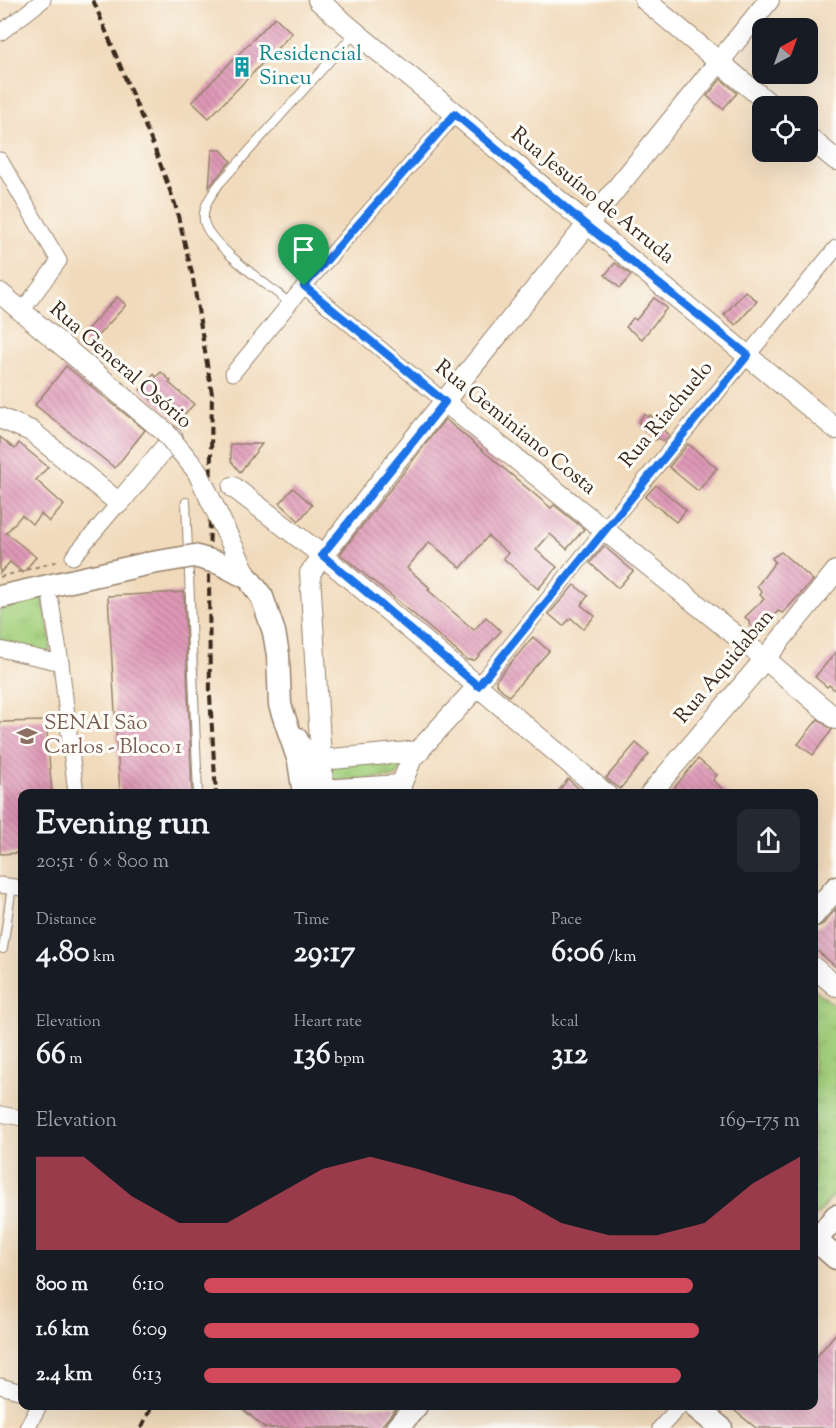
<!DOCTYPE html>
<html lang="en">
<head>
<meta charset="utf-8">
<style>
	:root { --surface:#171b24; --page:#242831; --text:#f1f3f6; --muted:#9ea1a6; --accent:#d1495b }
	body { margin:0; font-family:"Sorts Mill Goudy",serif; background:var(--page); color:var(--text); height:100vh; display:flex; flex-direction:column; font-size:22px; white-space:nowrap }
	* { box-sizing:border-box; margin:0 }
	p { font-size:20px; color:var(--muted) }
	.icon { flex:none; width:33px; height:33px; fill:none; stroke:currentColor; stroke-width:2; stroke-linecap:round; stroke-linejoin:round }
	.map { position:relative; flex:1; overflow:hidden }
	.side { position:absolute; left:18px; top:789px; width:800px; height:621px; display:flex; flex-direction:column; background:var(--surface); border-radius:12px; box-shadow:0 6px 24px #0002 }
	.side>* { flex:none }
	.needle { width:39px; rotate:41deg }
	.tools { position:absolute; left:752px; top:18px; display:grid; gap:12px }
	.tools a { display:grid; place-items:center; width:66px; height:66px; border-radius:12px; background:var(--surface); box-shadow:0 6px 24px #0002; font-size:30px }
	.pin { position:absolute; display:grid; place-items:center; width:51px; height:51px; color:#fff; margin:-62px -26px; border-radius:50% 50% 50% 0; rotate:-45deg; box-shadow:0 0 6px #0007 }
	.pin .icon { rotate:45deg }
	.round { display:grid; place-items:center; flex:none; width:63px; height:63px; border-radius:12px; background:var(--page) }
	.headline { display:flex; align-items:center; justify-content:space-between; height:102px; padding:0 18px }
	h1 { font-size:33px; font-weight:700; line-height:45px }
	.metrics { display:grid; grid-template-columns:repeat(3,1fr); gap:9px; height:102px; padding:6px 18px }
	.metrics div { display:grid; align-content:center }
	.metrics b { font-size:30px; font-weight:700 }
	.metrics small { font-size:16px; font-weight:400 }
	.metrics p { font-size:16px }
	.chart { height:168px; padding:12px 18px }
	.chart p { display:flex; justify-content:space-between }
	.chart svg { width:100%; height:108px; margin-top:6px; fill:var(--accent); opacity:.7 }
	ul { padding:0 18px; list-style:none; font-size:20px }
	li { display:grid; grid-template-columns:96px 72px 1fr; align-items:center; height:45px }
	li i { height:15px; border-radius:8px; background:var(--accent) }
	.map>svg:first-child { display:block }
</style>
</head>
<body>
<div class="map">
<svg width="836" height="1428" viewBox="0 0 836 1428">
	<defs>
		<pattern id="park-tufts" width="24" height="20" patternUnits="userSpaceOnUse" patternTransform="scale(1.5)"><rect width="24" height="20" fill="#a6d27f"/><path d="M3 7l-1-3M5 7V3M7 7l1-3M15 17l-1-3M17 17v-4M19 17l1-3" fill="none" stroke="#90b46d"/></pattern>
		<pattern id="building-back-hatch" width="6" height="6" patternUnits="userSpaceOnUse" patternTransform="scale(1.5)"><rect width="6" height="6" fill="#df99b7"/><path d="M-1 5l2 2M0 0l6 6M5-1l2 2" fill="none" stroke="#b67d94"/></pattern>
	</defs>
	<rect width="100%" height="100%" fill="#fdfcf7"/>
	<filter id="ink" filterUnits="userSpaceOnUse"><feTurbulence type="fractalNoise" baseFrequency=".0167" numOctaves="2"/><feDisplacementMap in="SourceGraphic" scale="12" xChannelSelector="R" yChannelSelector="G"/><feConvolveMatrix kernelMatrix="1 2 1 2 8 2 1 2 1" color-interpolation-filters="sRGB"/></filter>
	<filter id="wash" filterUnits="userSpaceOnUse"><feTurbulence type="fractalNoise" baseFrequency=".008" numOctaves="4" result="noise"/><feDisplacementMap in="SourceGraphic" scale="24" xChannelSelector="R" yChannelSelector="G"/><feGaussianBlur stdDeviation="1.35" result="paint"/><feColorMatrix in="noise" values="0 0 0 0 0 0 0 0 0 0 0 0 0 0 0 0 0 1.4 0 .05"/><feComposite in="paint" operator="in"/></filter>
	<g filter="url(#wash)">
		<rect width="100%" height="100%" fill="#f1dabb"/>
		<g fill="url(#park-tufts)" stroke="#707e4e" stroke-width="1.5">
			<polygon points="43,595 51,645 49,651 41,654 0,646 0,604"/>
			<polygon points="409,755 396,777 333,781 330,763"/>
			<polygon points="813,988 836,1007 836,1193 813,1219"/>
		</g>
		<g id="blocks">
			<g fill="url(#building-back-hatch)">
				<polygon points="275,17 292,33 209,118 192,102"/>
				<polygon points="721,79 737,93 723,109 707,96"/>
				<polygon points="212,150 221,150 231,161 209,187"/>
				<polygon points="615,263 631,275 620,288 605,275"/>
				<polygon points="745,291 757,301 736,325 724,315"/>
				<polygon points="117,297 126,305 88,346 79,338"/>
				<polygon points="654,298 667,308 642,339 626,327 633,318 636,320"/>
				<polygon points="66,366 145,430 115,468 35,405"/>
				<polygon points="161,372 171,381 169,383 194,404 182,417 174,418 140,390 154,374 156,377"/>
				<polygon points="644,414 648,417 650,415 666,428 663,430 669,435 664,442 658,438 656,440 638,422"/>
				<polygon points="445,419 551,508 554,505 584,529 567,549 550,534 536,550 557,567 538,589 503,558 508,553 488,536 461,568 429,542 407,568 430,588 428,590 474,630 486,617 501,631 475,660 467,660 410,611 340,554"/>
				<polygon points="0,437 15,449 19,443 48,467 36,480 64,505 49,522 41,514 32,524 22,515 6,533 36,557 23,573 10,562 0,573"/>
				<polygon points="230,444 262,444 240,472 231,461"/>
				<polygon points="688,444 717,468 698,491 669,467"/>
				<polygon points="656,485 686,510 676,522 645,497"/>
				<polygon points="293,488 312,505 299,521 280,503"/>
				<polygon points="604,546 633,571 618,588 590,563"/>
				<polygon points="781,552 813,580 783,613 778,611 766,628 758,633 754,629 750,630 749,621 745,617 764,599 760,595 762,592 757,586 775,562 772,558"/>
				<polygon points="574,585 588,596 581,605 595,616 583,629 571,618 563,626 549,614"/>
				<polygon points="184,592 192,794 120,794 108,596"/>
				<polygon points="533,637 549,651 509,696 496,684 496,680"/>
				<polygon points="836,652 836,691 829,685 827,687 815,677"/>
				<polygon points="818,719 832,730 813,755 798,744"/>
				<polygon points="46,721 52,794 22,794 22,853 0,854 0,722"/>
				<polygon points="636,743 649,754 620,789 606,778"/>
				<polygon points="698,759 717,775 713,780 728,794 669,794"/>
				<polygon points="568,779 585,794 556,794"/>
				<polygon points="836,909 836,967 813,947 813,928 823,924"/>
				<polygon points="836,1333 836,1428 756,1428 729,1406 813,1406 813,1361"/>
				<polygon points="239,1406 398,1406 380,1428 265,1428"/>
			</g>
		</g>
	</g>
	<g filter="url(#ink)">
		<use href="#blocks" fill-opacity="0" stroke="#96826c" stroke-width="1.5"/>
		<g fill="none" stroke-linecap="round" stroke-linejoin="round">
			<g stroke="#96826c" stroke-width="10">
				<g id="service">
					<path d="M 290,303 C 270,287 208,244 204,221 C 202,206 212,194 220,183 L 355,33"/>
					<polyline points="186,502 198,794"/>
					<polyline points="3,949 12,886"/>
				</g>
			</g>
			<g stroke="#96826c" stroke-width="17">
				<g id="minor">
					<polyline points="0,33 43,0"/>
					<polyline points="0,160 59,261 22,311"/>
					<polyline points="304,286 445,402"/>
					<polyline points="233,373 304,286 455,114"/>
					<polyline points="73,557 119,503"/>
					<polyline points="51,602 61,663 76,794"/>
					<polyline points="0,649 61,663"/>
					<polyline points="478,686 604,530 836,248"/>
					<polyline points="0,885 22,888"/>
					<polyline points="0,1114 22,1118"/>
					<polyline points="0,1386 22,1392"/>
					<polyline points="27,1428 39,1406"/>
					<polyline points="660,1428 680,1406"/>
				</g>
			</g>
			<g stroke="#96826c" stroke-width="22">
				<g id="tertiary">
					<path d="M 318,0 C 364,41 411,77 458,116 C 583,222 710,324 836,429"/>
					<polyline points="645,0 772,106"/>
					<polyline points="807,136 836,160"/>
					<polyline points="0,293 165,432"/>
					<polyline points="445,402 765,659 836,719"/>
					<polyline points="0,418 31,431 119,503 173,438 164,431"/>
					<polyline points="233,487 322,555 606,794"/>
					<polyline points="420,751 321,760 310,573 396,461 769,0"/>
					<polyline points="322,790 401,785"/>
					<polyline points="401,794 401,785 412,758 478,686"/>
					<polyline points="650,794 765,659 836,571"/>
					<polyline points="813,967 836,986"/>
				</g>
			</g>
			<g stroke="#96826c" stroke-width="25">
				<g id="secondary">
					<polyline points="248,578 262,597 274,632 278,655 280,705 299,761 304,794"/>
					<polyline points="0,597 146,564"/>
					<path d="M 296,738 C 302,750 306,760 321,760 L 322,794"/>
					<polyline points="813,915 836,888"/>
					<polyline points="813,1238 836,1258"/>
					<polyline points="813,1244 836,1216"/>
					<polyline points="694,1406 721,1428"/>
					<polyline points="397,1428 416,1406"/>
				</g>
			</g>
			<polyline stroke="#96826c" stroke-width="2" stroke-dasharray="4.5 4.5" stroke-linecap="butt" points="0,577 59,561"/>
			<use href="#service" stroke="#fff" stroke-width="8"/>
			<use href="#minor" stroke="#fff" stroke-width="15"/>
			<use href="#tertiary" stroke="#fff" stroke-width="20"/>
			<use href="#secondary" stroke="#fff" stroke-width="22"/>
			<g stroke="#3b2a1e" stroke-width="4" stroke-dasharray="9 4.5" stroke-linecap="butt">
				<polyline points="93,0 155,150 175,204 192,273 212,394 209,573 210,696 216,794"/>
				<polyline points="141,1428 152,1406"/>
			</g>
			<g stroke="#96826c" stroke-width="22" stroke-linecap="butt">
				<polyline id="tertiary-bridge" points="165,432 197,471 248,578"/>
			</g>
			<g stroke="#96826c" stroke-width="25" stroke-linecap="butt">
				<polyline id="secondary-bridge" points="146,564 194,556 219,563 248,578"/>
			</g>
			<use href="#tertiary-bridge" stroke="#fff" stroke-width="20"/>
			<use href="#secondary-bridge" stroke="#fff" stroke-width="22"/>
		</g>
	</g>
	<g fill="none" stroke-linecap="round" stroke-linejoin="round" filter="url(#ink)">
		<g stroke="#fff" stroke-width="12">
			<polygon id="route" points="455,114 587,226 748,355 478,686 322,555 445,402 304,286"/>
		</g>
		<use href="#route" stroke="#1a73e8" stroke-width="8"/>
	</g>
	<defs>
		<g id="building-bare" transform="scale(1.62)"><path d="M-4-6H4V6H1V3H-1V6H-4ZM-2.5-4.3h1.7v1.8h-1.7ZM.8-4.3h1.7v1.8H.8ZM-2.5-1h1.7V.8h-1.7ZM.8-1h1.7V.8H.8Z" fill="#0f9aa8" stroke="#fdfcf7" stroke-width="2.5" paint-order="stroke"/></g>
		<g id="university-bare" transform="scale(1.62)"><path d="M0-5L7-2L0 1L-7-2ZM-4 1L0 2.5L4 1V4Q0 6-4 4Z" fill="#8d6e63" stroke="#fdfcf7" stroke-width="2.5" paint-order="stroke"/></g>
	</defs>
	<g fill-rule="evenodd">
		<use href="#building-bare" x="242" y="67"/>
		<use href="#university-bare" x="27" y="736"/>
	</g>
	<g text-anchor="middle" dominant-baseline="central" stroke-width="6" stroke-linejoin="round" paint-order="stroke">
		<g font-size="21" fill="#0d838f" stroke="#fdfcf7" text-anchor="start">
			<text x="259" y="55">Residencial<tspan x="259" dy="24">Sineu</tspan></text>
		</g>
		<g font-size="21" fill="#3b2a1e" stroke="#fdfcf7">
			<text transform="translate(592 196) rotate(39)">Rua Jesuíno de Arruda</text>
			<text transform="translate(120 366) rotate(41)">Rua General Osório</text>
			<text transform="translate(667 415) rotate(-50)">Rua Riachuelo</text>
			<text transform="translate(515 428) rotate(39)">Rua Geminiano Costa</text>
			<text transform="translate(725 667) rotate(-50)">Rua Aquidaban</text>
		</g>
		<g font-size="21" fill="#785e54" stroke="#fdfcf7" text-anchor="start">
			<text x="44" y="724">SENAI São<tspan x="44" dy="24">Carlos - Bloco 1</tspan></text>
		</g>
	</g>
</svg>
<div class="tools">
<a><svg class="needle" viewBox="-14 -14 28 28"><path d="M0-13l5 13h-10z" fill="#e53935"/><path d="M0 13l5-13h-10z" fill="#9ea1a6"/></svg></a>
<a><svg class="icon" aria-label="locate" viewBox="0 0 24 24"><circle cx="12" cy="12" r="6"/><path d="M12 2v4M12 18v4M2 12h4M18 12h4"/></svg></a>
</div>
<div class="pin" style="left:304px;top:286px;background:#1e9e55"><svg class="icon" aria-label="arrive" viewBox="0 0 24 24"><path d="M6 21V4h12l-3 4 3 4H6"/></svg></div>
<section class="side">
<div class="headline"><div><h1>Evening run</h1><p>20:51 · 6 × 800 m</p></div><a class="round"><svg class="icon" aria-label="share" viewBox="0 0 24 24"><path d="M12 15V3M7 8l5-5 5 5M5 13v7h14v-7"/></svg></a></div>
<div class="metrics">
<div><p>Distance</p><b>4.80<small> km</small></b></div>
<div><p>Time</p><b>29:17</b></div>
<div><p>Pace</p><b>6:06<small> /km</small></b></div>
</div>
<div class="metrics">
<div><p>Elevation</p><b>66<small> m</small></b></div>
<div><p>Heart rate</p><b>136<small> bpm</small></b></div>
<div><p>kcal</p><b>312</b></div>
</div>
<div class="chart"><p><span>Elevation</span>169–175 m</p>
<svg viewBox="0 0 160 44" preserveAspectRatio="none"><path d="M0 44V6L10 6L20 22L30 33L40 33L50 22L60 11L70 6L80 11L90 17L100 22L110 33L120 38L130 38L140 33L150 17L160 6V44z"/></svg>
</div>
<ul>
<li><b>800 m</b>6:10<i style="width:82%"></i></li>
<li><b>1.6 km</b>6:09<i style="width:83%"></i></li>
<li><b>2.4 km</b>6:13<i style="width:80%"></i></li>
</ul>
</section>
</div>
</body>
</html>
